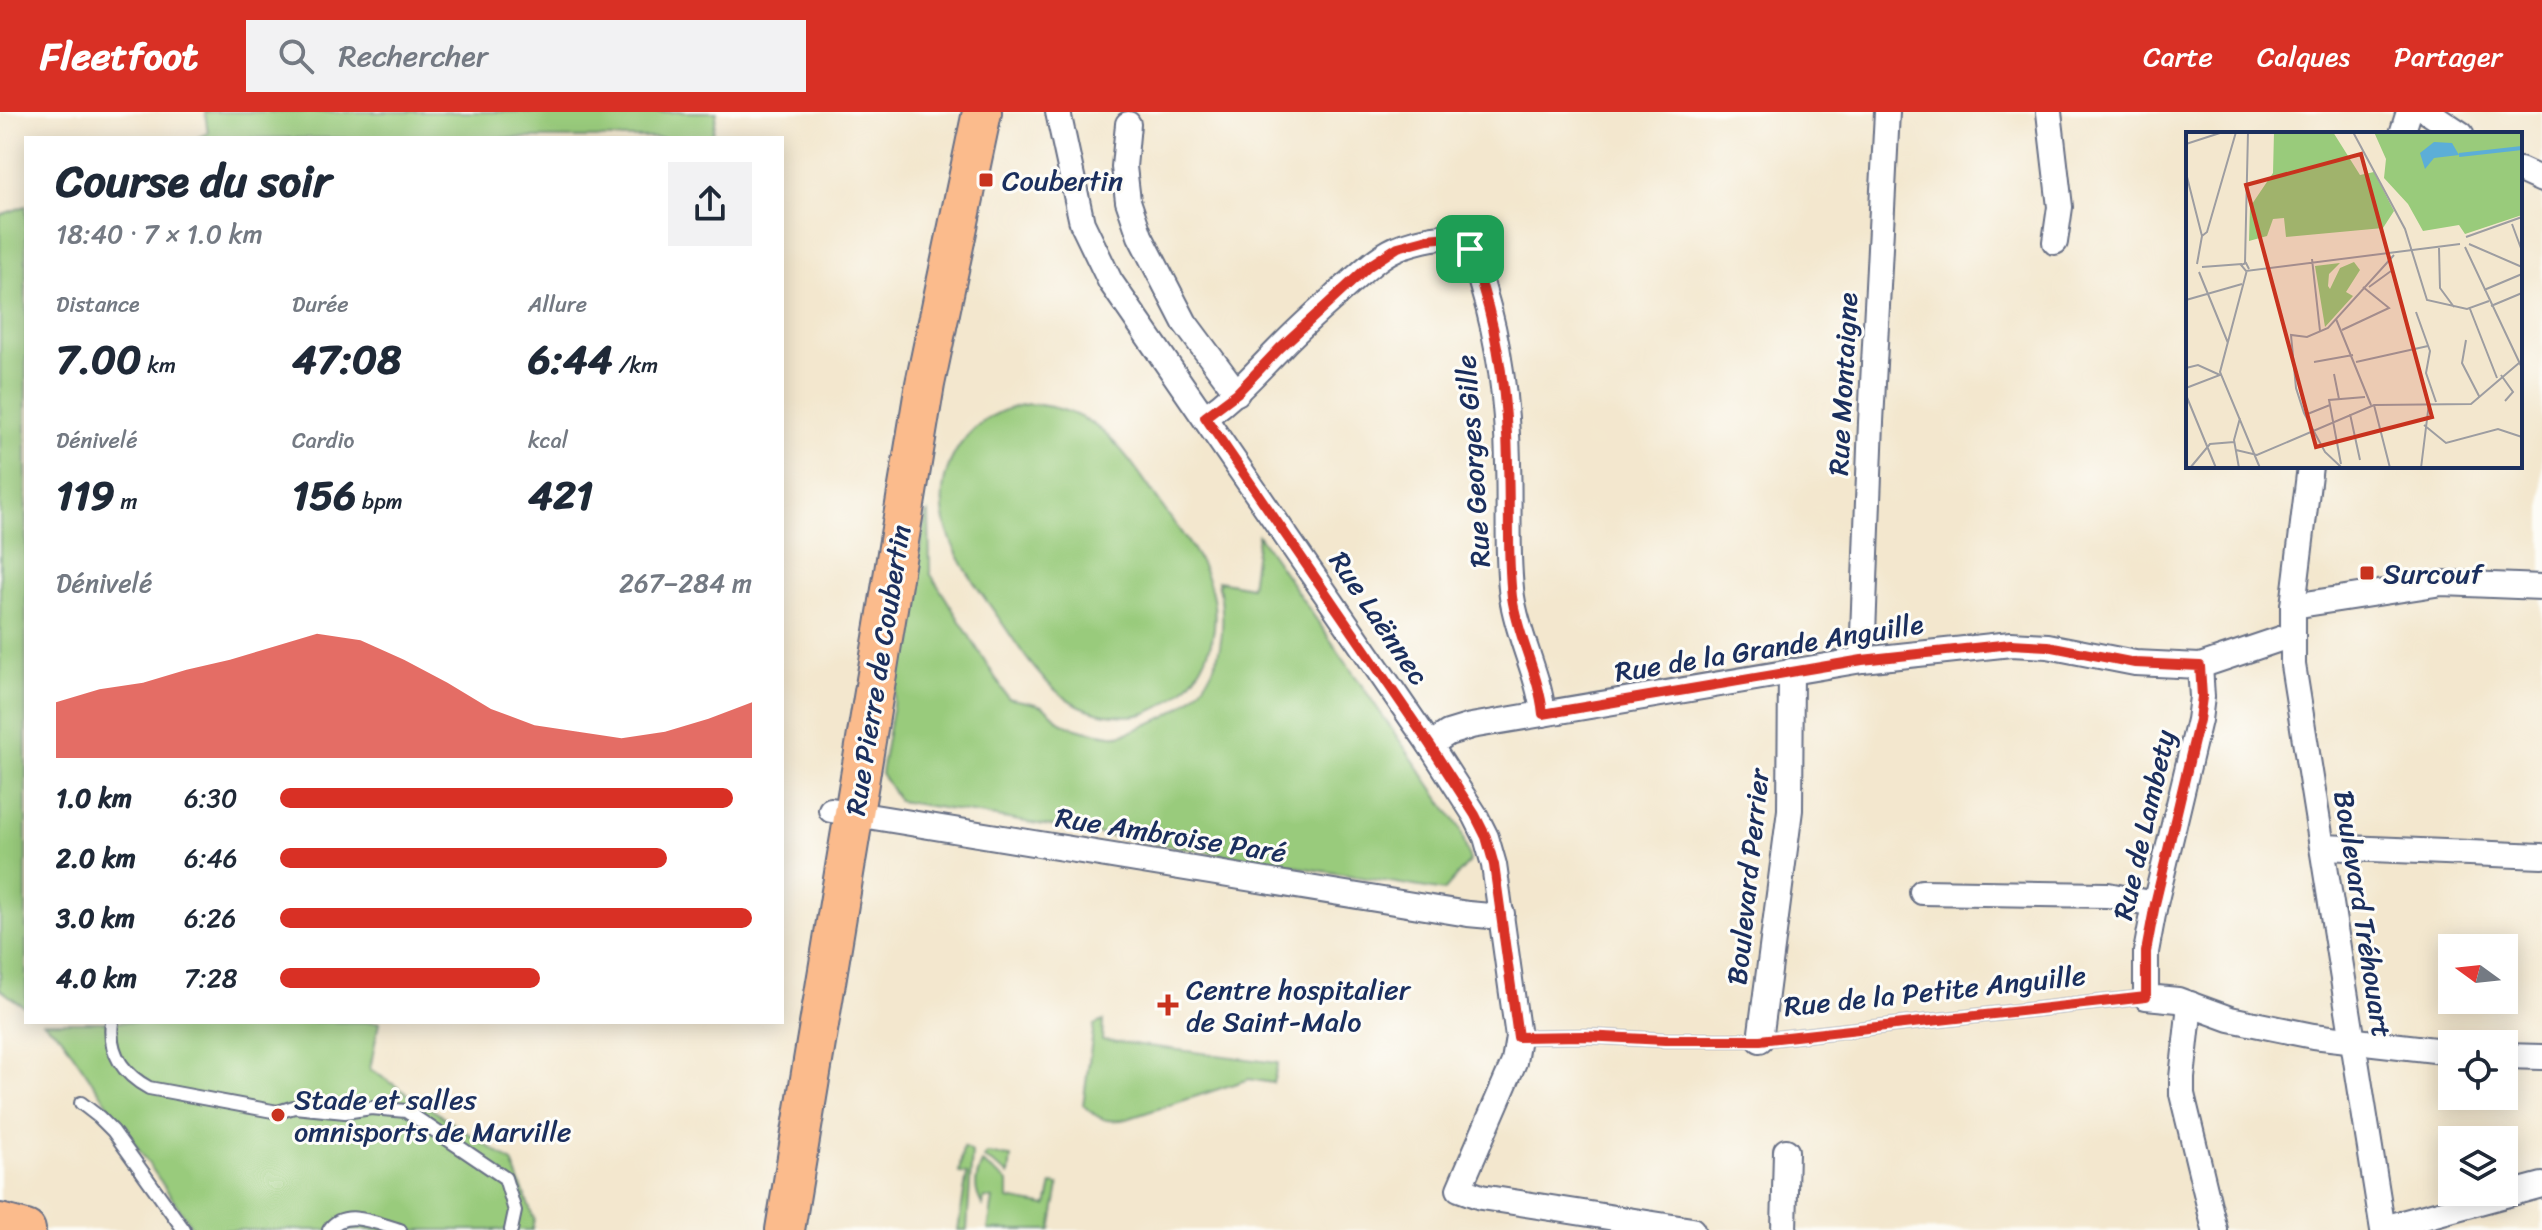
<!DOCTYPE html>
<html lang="fr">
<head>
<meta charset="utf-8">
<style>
	:root { --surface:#fff; --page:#f2f2f3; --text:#1f2937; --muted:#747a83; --accent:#d93025 }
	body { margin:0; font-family:Sriracha,sans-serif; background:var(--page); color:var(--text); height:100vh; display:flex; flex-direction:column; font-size:30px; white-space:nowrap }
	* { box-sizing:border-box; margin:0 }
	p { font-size:26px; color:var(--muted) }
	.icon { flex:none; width:44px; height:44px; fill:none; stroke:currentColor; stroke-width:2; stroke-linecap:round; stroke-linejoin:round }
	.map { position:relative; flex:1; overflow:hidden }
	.side { position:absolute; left:24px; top:24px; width:760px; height:888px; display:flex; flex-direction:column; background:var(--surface); border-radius:0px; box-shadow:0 4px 20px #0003 }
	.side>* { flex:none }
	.needle { width:52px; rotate:285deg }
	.fabs { position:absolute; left:2438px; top:822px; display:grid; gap:16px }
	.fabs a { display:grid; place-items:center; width:80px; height:80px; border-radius:0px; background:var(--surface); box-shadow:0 4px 20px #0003; font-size:40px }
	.pin { position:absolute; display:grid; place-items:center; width:68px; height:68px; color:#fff; margin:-34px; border-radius:16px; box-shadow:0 4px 12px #0006 }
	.round { display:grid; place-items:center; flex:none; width:84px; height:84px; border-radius:0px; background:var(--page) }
	.headline { display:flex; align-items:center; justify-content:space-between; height:136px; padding:0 32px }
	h1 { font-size:44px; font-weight:700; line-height:60px }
	.metrics { display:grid; grid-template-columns:repeat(3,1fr); gap:12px; height:136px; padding:8px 32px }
	.metrics div { display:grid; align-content:center }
	.metrics b { font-size:40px; font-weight:700 }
	.metrics small { font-size:22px; font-weight:400 }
	.metrics p { font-size:22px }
	.chart { height:224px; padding:16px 32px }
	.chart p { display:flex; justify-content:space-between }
	.chart svg { width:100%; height:144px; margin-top:8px; fill:var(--accent); opacity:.7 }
	ul { padding:0 32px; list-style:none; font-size:26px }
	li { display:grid; grid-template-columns:128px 96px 1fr; align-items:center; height:60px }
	li i { height:20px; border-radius:10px; background:var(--accent) }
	header { display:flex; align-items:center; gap:48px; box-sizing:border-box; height:112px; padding:0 40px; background:var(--accent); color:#fff }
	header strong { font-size:38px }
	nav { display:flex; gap:44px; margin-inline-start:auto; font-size:28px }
	.search { width:560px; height:72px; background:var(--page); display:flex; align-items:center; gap:20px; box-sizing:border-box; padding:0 28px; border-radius:0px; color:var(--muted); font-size:30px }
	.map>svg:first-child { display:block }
</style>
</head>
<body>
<header>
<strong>Fleetfoot</strong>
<div class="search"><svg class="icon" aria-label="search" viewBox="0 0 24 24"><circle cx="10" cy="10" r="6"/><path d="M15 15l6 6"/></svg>Rechercher</div>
<nav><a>Carte</a><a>Calques</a><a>Partager</a></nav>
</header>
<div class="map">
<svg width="2542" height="1118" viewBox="0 0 2542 1118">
	<rect width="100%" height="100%" fill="#fdfcf7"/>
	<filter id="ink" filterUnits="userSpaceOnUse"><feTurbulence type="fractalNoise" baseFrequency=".0125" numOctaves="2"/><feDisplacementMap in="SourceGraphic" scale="16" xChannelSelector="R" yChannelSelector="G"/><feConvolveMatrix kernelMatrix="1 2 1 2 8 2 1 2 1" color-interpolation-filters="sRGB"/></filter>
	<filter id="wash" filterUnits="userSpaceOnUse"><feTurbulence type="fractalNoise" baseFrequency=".006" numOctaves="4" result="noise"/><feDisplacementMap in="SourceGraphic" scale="32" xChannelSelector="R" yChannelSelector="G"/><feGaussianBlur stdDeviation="1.8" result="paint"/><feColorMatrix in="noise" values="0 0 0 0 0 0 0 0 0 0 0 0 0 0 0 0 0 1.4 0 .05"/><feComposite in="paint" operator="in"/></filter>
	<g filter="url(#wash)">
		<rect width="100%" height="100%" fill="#f3e7ce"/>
		<g fill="#99cb7b" stroke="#5a7d6c" stroke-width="2">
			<polygon points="205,0 717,0 712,26 197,26 208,21"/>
			<polygon points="26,94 26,896 0,877 0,103"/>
			<path d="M 1029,292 C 1100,296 1125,341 1162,394 C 1178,417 1197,439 1207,465 C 1229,519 1202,579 1149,600 C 1137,605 1125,604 1113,603 C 1054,597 1029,549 998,505 C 978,476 953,444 945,410 C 932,352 972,299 1029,292 Z"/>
			<path d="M 929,400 L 930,461 L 1008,586 C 1019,589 1035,590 1044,595 C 1051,599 1056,608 1063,611 C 1076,617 1097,621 1111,623 C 1122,625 1136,617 1146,613 C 1214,588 1232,537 1218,469 L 1251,475 L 1258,423 L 1460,716 L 1470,749 L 1444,779 L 899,689 L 881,661 L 926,402 Z"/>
			<path d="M 1103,909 L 1102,928 L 1278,951 L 1273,971 L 1249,967 L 1130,1006 C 1108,1012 1099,1008 1083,993 L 1094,913 Z"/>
			<polygon points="43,910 379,910 370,957 512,1050 534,1107 532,1118 194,1118 61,924"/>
			<polygon points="963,1035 972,1040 967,1118 958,1118 967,1062 959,1061"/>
			<polygon points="986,1042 1011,1045 1009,1063 984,1046"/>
			<path d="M 982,1051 L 1008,1070 L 1008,1087 L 1047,1094 L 1052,1072 L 1059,1073 L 1051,1118 L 988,1118 L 993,1087 L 984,1086 L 983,1094 C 973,1078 975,1067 982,1051 Z"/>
		</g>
	</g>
	<g filter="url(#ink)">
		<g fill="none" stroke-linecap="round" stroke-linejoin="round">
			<g stroke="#676f85" stroke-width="16">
				<g id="lane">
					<path d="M 112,910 C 108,940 123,962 149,976 L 278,1000 L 294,995 L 345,1000 L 371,996 L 406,999 L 505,1066 L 515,1099 L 511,1118"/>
					<polyline points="1518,925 1584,924 1665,928 1760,928 2146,885"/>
					<polyline points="81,991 99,1005 113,1019 184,1118"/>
					<path d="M 329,1118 C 344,1095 378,1112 400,1118"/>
				</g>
			</g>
			<g stroke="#676f85" stroke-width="28">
				<g id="street">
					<polyline points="1058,0 1082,111 1110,169 1430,633 1475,703 1486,725 1494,753 1518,925 1514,950 1459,1077 1481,1085 1692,1118"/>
					<polyline points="2049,0 2060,95 2055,130"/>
					<polyline points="2428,0 2461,22"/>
					<polyline points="1128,12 1124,55 1128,89 1140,124 1185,211 1237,281"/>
					<polyline points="2402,22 2409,0"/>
					<polyline points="2520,58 2542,68"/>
					<path d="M 1205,305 C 1237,283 1254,262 1281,235 C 1300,215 1322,196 1343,177 C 1361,162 1379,142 1402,134 C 1421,128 1456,116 1470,137 C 1477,147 1479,165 1483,177 C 1500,233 1507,293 1508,351 C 1510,396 1506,441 1512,485 C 1518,526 1539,562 1543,602"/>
					<polyline points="2310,354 2293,494 2293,553 2383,1118"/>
					<polyline points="2293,494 2442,471 2542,475"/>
					<polyline points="1862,548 1871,310 1887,0"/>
					<polyline points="2200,554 2202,585 2199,608 2155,792 2146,840 2146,885 2178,888 2230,907 2313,924 2452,940"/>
					<polyline points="1430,633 1448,621 1471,614 1862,548 2011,532 2048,534 2135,551 2200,554 2292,523"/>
					<polyline points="831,698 1468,802 1490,804 1502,802"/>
					<polyline points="2323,735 2542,744"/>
					<polyline points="1922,780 2108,783 2155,792"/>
					<polyline points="2190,892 2182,966 2182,982 2215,1118"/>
					<polyline points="1760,928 1790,698 1791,559"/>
					<polyline points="2504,944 2542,945"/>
					<polyline points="1784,1118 1786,1039"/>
					<polyline points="2387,1118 2391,1114 2402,1111 2542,1073"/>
				</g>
			</g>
			<g stroke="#676f85" stroke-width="42">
				<g id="primary">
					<polyline points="0,1111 26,1118"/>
					<polyline points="785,1118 925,272 982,0"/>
				</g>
			</g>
			<use href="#lane" stroke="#fff" stroke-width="12"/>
			<use href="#street" stroke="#fff" stroke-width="24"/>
			<use href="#primary" stroke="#fbbb8c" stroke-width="38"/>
		</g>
	</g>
	<g fill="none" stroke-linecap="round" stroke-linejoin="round" filter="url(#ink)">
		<g stroke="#fff" stroke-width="16">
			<path id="route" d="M 1449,125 C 1457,127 1465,130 1470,137 C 1477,147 1479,165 1483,177 C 1500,233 1507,293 1508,351 C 1510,396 1507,441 1512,485 C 1518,526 1539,562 1543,602 L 1862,548 L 2011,532 L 2048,534 L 2135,551 L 2200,554 L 2202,585 L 2199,608 L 2155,792 L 2146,840 L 2146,885 L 1760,928 L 1665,928 L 1584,924 L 1518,925 L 1494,753 L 1486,725 L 1475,703 L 1430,633 L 1205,305 L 1237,281 L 1280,236 L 1369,154 L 1398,135 L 1428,127 Z"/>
		</g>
		<use href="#route" stroke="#d93025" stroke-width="10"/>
	</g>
	<g fill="#c8321e" stroke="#fdfcf7" stroke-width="3">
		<rect x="978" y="60" width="16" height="16" rx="4"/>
		<rect x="2359" y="453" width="16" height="16" rx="4"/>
		<path d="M1164 881h8v8h8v8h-8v8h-8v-8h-8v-8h8z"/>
		<circle cx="278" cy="1003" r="8"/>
	</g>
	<g text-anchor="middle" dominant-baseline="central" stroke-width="6" stroke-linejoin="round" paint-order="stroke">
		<g font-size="28" fill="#1b2f5e" stroke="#fdfcf7" text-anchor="start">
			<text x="1002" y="68">Coubertin</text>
			<text x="2383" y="461">Surcouf</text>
			<text x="1186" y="877">Centre hospitalier<tspan x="1186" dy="32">de Saint-Malo</tspan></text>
			<text x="294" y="987">Stade et salles<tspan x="294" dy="32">omnisports de Marville</tspan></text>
		</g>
		<g font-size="28" fill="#1b2f5e" stroke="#fdfcf7">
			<text transform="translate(1843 272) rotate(-87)">Rue Montaigne</text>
			<text transform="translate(1473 349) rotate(-94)">Rue Georges Gille</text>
			<text transform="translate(1379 506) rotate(56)">Rue Laënnec</text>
			<text transform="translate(1769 536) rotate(-9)">Rue de la Grande Anguille</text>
			<text transform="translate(878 558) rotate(-81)">Rue Pierre de Coubertin</text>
			<text transform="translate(2144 713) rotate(-77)">Rue de Lambety</text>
			<text transform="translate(1171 723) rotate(9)">Rue Ambroise Paré</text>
			<text transform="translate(1748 765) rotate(-84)">Boulevard Perrier</text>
			<text transform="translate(2363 802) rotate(81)">Boulevard Tréhouart</text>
			<text transform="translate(1935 879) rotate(-6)">Rue de la Petite Anguille</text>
		</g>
	</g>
	<g transform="translate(2186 20)">
		<rect width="336" height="336" fill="#f3e7ce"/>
		<path d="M 88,0 L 147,0 L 174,43 L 188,40 L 208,79 L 197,96 L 100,105 L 98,86 L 87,87 L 81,104 L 63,109 L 64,75 L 87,41 ZM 188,0 L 336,0 L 336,83 L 279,102 L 273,93 L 237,99 L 222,72 L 198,46 L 200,27 ZM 168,130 L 174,138 L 160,160 L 167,164 L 139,195 L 129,134 L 154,131 L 143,142 L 142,154 L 144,157 L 154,136 Z" fill="#99cb7b"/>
		<path d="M 248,10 L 266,11 L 273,23 L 248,26 L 239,37 L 234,21 Z" fill="#5caed7"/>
		<path fill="none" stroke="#5caed7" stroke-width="4" d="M 273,23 L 336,16"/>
		<path fill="none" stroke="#9d9da1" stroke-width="2" d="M 167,0 L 219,97 L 241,168 L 281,177 L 303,169M 0,12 L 37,0M 0,41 L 16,104 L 11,132M 326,92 L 336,119M 16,104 L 21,100 L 50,0M 280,105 L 336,85M 283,112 L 336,135M 279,115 L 336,236M 253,116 L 254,156 L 268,175M 126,127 L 134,199M 59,131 L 62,0M 16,135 L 56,132M 63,137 L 60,131 L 55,133 L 60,139 L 274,112M 61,138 L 34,240 L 74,336M 13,140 L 42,211M 183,155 L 205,139M 298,158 L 336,142M 0,168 L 56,152M 305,174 L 336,161M 284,177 L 311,246M 230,180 L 244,219 L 240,241 L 250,270M 150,187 L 185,273M 156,198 L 203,176 L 177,155M 280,208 L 276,231 L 293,264M 128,230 L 167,223M 170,230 L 242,214M 0,236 L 12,233 L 34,243 L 0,256M 148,242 L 153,267M 315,243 L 327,260 L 319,269M 0,263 L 30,336M 188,273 L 204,336M 164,282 L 174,328M 119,283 L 144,273M 238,293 L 260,311 L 312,297 L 336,305M 50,318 L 71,323 L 188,273 L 285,272 L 333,231M 155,332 L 143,268 L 179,265M 155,335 L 139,320 L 118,281 L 110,256 L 105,203 L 121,205 L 142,196 L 208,123M 4,336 L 24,312 L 48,310M 53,336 L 48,308 L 54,286M 235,336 L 243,271"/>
		<path fill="#c8321e" fill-opacity="0.15" stroke="#c8321e" stroke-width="4" d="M 175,22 L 246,285 L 130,315 L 60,53 Z"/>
		<rect width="336" height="336" fill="none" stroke="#1b2f5e" stroke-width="4"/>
	</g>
</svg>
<div class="fabs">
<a><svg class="needle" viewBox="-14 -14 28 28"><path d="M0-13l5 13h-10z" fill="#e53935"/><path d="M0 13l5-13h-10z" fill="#747a83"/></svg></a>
<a><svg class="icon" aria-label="locate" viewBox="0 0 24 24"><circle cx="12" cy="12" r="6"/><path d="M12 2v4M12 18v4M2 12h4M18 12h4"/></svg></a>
<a><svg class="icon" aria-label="layers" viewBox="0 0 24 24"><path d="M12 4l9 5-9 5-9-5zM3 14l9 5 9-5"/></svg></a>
</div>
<div class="pin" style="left:1470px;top:137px;background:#1e9e55"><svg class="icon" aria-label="arrive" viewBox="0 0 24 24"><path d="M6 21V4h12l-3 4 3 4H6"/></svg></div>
<section class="side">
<div class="headline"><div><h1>Course du soir</h1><p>18:40 · 7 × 1.0 km</p></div><a class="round"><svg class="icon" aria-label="share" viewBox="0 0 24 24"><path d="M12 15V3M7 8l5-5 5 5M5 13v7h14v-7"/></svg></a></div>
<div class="metrics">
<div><p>Distance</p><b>7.00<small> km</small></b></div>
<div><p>Durée</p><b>47:08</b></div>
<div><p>Allure</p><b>6:44<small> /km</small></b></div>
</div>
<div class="metrics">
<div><p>Dénivelé</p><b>119<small> m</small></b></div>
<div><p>Cardio</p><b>156<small> bpm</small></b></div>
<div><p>kcal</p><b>421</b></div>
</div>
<div class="chart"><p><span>Dénivelé</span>267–284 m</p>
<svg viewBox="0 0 160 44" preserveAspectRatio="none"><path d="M0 44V27L10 23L20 21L30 17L40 14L50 10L60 6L70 8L80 14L90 21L100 29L110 34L120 36L130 38L140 36L150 32L160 27V44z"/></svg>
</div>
<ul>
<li><b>1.0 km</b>6:30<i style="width:96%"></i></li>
<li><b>2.0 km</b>6:46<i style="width:82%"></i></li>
<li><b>3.0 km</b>6:26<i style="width:100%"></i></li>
<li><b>4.0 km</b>7:28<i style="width:55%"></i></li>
</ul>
</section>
</div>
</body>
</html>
